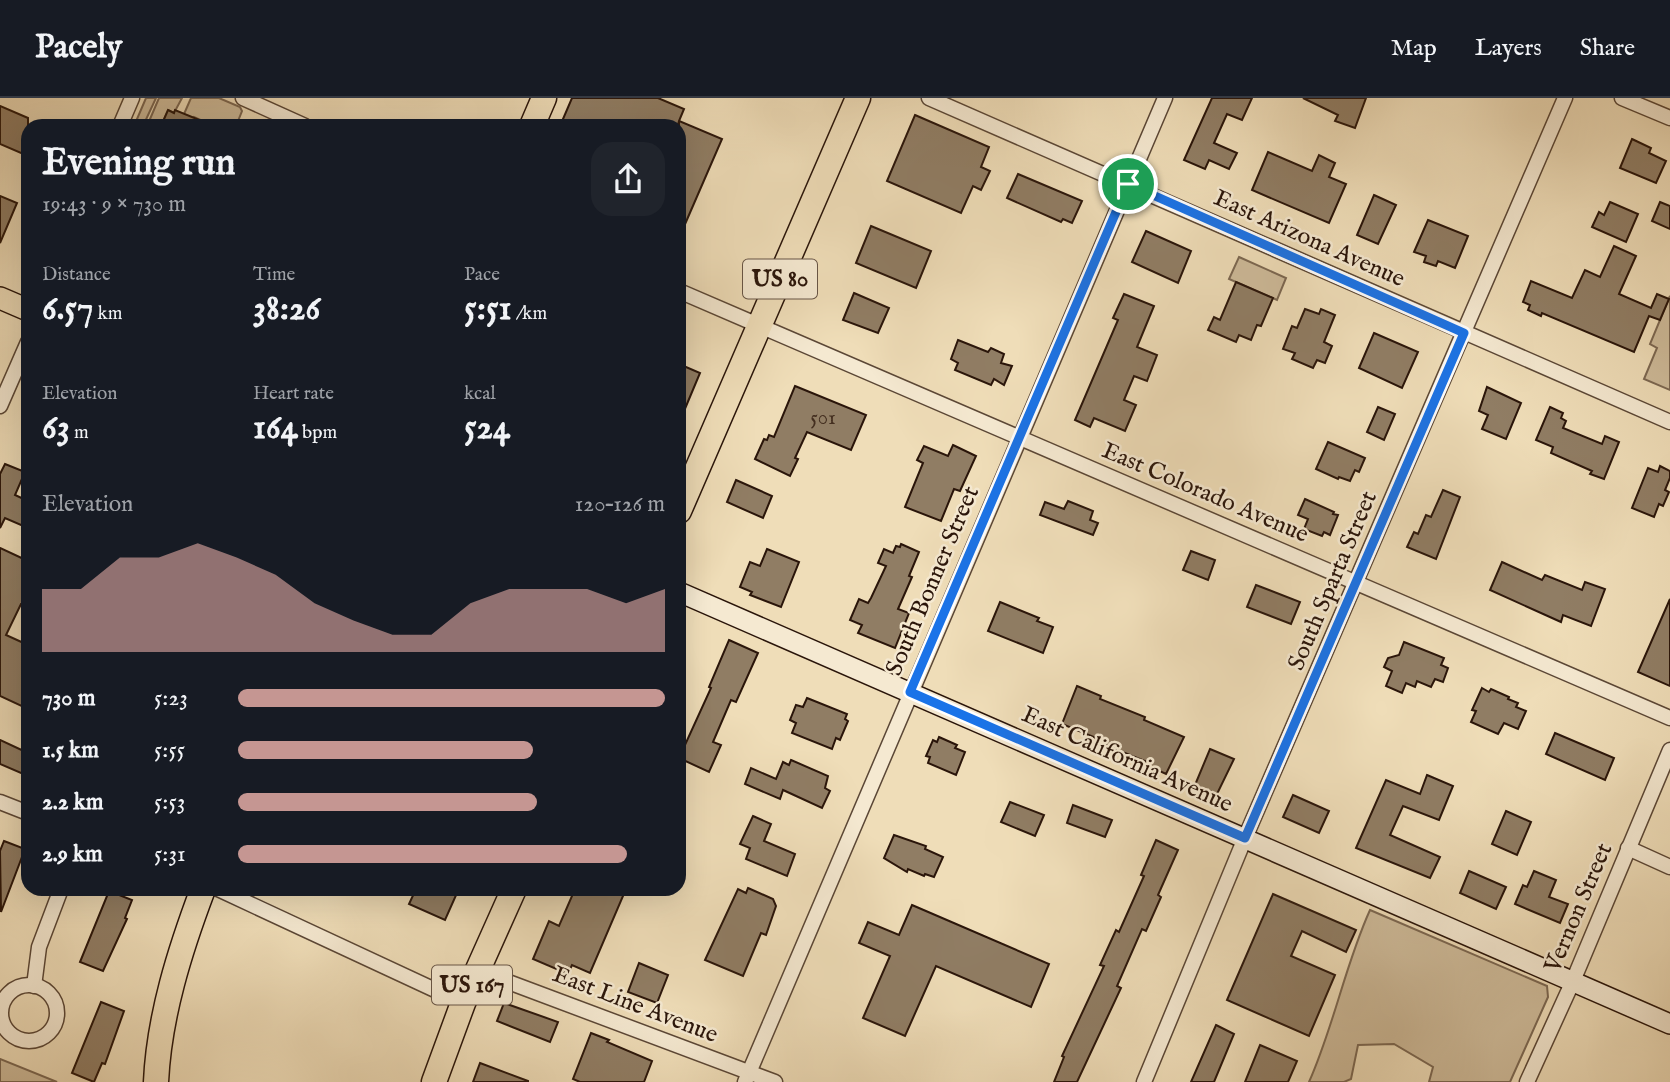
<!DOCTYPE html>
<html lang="en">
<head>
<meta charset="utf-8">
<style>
	:root { --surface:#171b24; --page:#20242c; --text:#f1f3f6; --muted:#9ea1a6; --line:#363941; --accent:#c59692 }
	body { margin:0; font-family:"IM FELL English",serif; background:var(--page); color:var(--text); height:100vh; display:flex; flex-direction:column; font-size:26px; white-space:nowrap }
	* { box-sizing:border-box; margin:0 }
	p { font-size:23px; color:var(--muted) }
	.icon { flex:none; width:38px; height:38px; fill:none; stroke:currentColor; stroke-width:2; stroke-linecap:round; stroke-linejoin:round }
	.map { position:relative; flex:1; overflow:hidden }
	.details { position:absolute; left:21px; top:21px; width:665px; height:777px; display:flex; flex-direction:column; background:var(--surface); border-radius:21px; box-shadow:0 7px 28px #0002 }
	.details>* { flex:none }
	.pin { position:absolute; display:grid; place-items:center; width:60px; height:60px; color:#fff; margin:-30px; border:4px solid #fff; border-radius:50%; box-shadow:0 2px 7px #0007 }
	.round { display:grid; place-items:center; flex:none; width:74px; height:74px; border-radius:21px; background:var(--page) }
	.head { display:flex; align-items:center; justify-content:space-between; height:119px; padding:0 21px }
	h1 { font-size:38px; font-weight:800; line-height:52px }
	.stats { display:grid; grid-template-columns:repeat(3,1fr); gap:10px; height:119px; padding:7px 21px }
	.stats div { display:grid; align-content:center }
	.stats b { font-size:35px; font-weight:800 }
	.stats small { font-size:19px; font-weight:400 }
	.stats p { font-size:19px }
	.chart { height:196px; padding:14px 21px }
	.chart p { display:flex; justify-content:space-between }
	.chart svg { width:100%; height:126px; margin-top:7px; fill:var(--accent); opacity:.7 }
	ul { padding:0 21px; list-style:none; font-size:23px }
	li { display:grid; grid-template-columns:112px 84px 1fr; align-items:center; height:52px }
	li i { height:18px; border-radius:9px; background:var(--accent) }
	header { display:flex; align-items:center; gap:42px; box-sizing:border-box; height:98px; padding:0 35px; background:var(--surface); border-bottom:2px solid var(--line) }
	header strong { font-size:33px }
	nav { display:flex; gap:38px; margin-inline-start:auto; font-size:24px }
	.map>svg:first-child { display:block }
</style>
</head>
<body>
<header>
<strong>Pacely</strong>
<nav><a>Map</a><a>Layers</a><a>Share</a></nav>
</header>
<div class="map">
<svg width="1670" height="984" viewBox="0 0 1670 984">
	<rect width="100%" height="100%" fill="#efddb8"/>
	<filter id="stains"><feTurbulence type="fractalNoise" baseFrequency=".00286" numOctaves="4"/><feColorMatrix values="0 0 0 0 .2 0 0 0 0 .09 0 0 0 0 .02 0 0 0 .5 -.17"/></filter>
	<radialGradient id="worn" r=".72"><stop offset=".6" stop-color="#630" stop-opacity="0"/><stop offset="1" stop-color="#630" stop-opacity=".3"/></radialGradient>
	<g fill="#cebb9a" stroke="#7c6852" stroke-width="2">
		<polygon points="146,0 156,0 143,28 134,28"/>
		<polygon points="159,0 182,0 174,15 168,12 161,28 147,28"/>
		<polygon points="191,0 219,0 240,9 242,13 236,28 201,28 203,23 194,19 191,23 184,16"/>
		<polygon points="1239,159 1286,180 1277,202 1229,181"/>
		<polygon points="1670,198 1670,292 1644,281 1657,250 1650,246"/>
		<path d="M 1370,812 L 1547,888 L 1548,899 L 1510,984 L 1429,984 L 1433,969 L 1394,946 L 1358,947 L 1351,981 L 1344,984 L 1309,984 C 1334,928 1345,867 1370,812 Z"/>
		<polygon points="0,961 57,984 0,984"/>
	</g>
	<g fill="#907d64" stroke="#2a150a" stroke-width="2">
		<polygon points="572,0 658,0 684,11 679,23 722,41 679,140 679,24 677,28 560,28"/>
		<polygon points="1212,0 1252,0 1242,22 1227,16 1214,45 1237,55 1229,71 1209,62 1205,71 1184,62"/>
		<polygon points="1303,0 1366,0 1355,30 1335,23 1338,17"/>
		<polygon points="0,8 28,20 28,58 0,46"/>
		<polygon points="168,12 174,15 175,12 214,28 161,28"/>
		<polygon points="915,17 989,49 981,69 990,73 981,92 973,88 961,115 887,83"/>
		<polygon points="1632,41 1651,50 1649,55 1666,63 1656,85 1620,70"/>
		<polygon points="1268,54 1312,73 1319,57 1335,65 1329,79 1346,86 1329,125 1252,92"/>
		<polygon points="1018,76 1082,103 1072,125 1063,121 1061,124 1007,100"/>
		<polygon points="1374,97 1396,107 1378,146 1357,137"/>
		<polygon points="0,98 17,105 0,145"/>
		<polygon points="1610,104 1638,116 1626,144 1592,129 1599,114 1604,117"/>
		<polygon points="1660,104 1670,108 1670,131 1652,123"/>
		<polygon points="1428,122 1468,138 1455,170 1438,163 1436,168 1424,164 1426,158 1414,154"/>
		<polygon points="871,128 931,153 916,190 856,165"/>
		<polygon points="1146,133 1191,153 1178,185 1132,164"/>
		<polygon points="1614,148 1636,158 1619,196 1651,210 1657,196 1669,201 1660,222 1649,218 1634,254 1542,215 1541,218 1528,212 1530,207 1523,204 1531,183 1572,200 1585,172 1600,179"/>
		<polygon points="1236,184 1273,200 1261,228 1257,227 1251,242 1239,237 1236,244 1208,232 1214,219 1220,222"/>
		<polygon points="854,195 889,210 878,235 843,222"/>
		<polygon points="1124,196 1154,208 1137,249 1157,257 1147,283 1134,278 1124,302 1136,307 1125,333 1094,320 1090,329 1075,322 1118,222 1113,220"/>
		<polygon points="1305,211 1319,216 1321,211 1335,217 1324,244 1332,248 1325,265 1317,262 1313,270 1292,261 1295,255 1283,251 1292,228 1297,230"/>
		<polygon points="1374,235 1418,254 1402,290 1359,270"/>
		<polygon points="958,242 988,254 991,250 1004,256 1001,265 1012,268 1004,287 994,281 991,287 955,272 958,265 951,261"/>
		<polygon points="679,266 700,275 679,325"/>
		<polygon points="795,288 866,317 851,352 807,334 795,360 798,361 790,378 755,361 764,341 767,342 769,337 774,339"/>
		<polygon points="1487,289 1521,305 1506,341 1482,331 1488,317 1479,313"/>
		<polygon points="1378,309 1395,316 1384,342 1367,334"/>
		<polygon points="1550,309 1563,315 1561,320 1566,323 1563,330 1602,346 1605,338 1619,344 1604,381 1590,376 1592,373 1551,355 1553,349 1536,342"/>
		<polygon points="1328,344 1365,360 1359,374 1355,372 1350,383 1339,379 1338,381 1316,371"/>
		<polygon points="953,347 976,358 960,393 954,391 941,423 905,409 923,365 917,362 924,348 948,358"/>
		<polygon points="5,366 25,374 15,397 28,403 28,430 5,420 0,430 0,376"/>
		<polygon points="1660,368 1670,373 1670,380 1665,392 1669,394 1663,408 1659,406 1654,419 1632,410 1648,370 1658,374"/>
		<polygon points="736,382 772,398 763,420 727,404"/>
		<polygon points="1443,392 1460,399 1436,461 1407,449 1414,434 1418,436 1426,417 1431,419"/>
		<polygon points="1305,401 1334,414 1333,416 1338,417 1330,437 1324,434 1322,438 1304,431 1308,421 1298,417"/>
		<polygon points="1068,403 1093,413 1090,422 1098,425 1093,437 1040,417 1045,404 1064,411"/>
		<polygon points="901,446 919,454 909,478 912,479 898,511 909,515 895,550 858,535 862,527 850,522 859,501 868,505 871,500 886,468 878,465 884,451 893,455 896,448 900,449"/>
		<polygon points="0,450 28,463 28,506 21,506 6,537 28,547 28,611 0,598"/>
		<polygon points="767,451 799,464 781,509 750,497 752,494 740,489 750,464 760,468"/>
		<polygon points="1191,453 1215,462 1208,482 1183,472"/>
		<polygon points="1502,464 1542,482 1545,477 1582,492 1585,484 1605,491 1591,528 1563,517 1561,524 1490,492"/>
		<polygon points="1256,487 1300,504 1291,526 1247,509"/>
		<polygon points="1670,501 1670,588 1638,574"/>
		<polygon points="1000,504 1039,520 1037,523 1053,529 1043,555 988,533"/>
		<polygon points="729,542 758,555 736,604 731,602 713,644 721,647 709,674 679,660 711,590 709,589"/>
		<polygon points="1404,544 1444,560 1441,567 1448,570 1443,584 1435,581 1431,589 1417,583 1415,589 1406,585 1402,595 1386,588 1392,573 1384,569 1388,560 1399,557"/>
		<polygon points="1077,588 1101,598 1100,601 1145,619 1144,622 1184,639 1166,676 1144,666 1145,663 1105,647 1106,644 1062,626"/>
		<polygon points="1482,590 1489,594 1491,591 1509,599 1508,601 1518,605 1516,609 1526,613 1518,631 1504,625 1498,636 1471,624 1476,613 1472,612"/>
		<polygon points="807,600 847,616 845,621 848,623 840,642 836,640 832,651 792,635 796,625 790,622 796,607 803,609"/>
		<polygon points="1555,635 1614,660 1605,682 1546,656"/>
		<polygon points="939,639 957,647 955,650 965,654 956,677 928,665 930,659 926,658 933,642 937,644"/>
		<polygon points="0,642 28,655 28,678 0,666"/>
		<polygon points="1210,651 1234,661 1217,696 1195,687"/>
		<polygon points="791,662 828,678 825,690 830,693 822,710 783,692 780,701 745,686 751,670 776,681 783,664 789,667"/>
		<polygon points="1427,677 1453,688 1439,722 1403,708 1390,737 1440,759 1430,780 1356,750 1386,682 1420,696"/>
		<polygon points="1293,697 1329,713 1319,735 1283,719"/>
		<polygon points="1010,704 1044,717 1035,738 1001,724"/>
		<polygon points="1073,707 1112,722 1105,739 1067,725"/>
		<polygon points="1506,713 1531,724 1517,757 1492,746"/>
		<polygon points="753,718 771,726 764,743 795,756 787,778 746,761 750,750 740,746"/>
		<polygon points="894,737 926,748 925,751 943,759 934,779 925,776 924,778 908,771 907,774 884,760"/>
		<polygon points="1156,742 1178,752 1158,797 1161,799 1146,833 1142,831 1117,888 1121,890 1077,984 1054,984 1064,959 1062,958 1104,868 1100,867 1116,832 1119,834 1144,778 1141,777"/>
		<polygon points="4,743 25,751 1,814 0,753"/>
		<polygon points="1469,773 1506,789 1496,811 1460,795"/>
		<polygon points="1534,773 1556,782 1549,799 1568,806 1560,825 1515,806 1523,787 1527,789"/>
		<polygon points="748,790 773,801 776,808 766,837 761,835 743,878 705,862 738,791 746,795"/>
		<polygon points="416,791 448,791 457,795 445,822 409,806"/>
		<polygon points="575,791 626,791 590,875 572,867 568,876 533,861 549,823 559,828"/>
		<polygon points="109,793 132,802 125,820 127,821 103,873 80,864"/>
		<polygon points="1273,796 1356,832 1346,854 1302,833 1291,858 1335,877 1309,938 1227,902"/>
		<polygon points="912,807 1049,866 1031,909 936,868 905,938 863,920 890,858 859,845 868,824 899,837"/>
		<polygon points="639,865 668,877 657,905 628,894"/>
		<polygon points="101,904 124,913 105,966 102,965 94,984 72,975"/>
		<polygon points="504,905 558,924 550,944 497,923"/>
		<polygon points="1216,927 1234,936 1214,984 1191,984"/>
		<polygon points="591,935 609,942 607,944 652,963 644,984 580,984 573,981"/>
		<polygon points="1260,947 1297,963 1288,984 1245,984"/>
		<polygon points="480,965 528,983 528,984 473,984"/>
	</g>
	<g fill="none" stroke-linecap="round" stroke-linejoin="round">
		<g stroke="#5b4736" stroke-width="17">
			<g id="street">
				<polyline points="243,0 305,28"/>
				<polyline points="929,0 1670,324"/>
				<polyline points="1622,0 1670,20"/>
				<polyline points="120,28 132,0"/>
				<polyline points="679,193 1670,620"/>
				<polyline points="0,308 28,244"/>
				<polyline points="0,704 28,715"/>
				<polyline points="1628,750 1670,769"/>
				<polyline points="218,791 463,905"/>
				<polyline points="479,873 775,984"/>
				<circle cx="29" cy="915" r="28"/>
				<polyline points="34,888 39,849 61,791"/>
				<polyline points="745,984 1165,0"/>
				<polyline points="1144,984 1245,740 1565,0"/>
				<polyline points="1527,984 1573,883 1670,652"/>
			</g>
		</g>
		<g stroke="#2a150a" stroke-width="22">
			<polyline id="secondary" points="679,494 1670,926"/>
		</g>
		<g stroke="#2a150a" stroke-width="24">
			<polyline id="primary" points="0,200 28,212"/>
		</g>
		<g stroke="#2a150a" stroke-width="27">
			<g id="highway">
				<polyline points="532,28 544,0"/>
				<polyline points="679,413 858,0"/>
				<path d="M 156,984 C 159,918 180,852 203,791"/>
				<polyline points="434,984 463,905 514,791"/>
			</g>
		</g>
		<use href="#street" stroke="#f5e9d1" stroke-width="14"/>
		<use href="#secondary" stroke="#f5e9d1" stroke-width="19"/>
		<use href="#primary" stroke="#efddb8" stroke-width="21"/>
		<use href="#highway" stroke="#efddb8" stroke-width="24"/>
	</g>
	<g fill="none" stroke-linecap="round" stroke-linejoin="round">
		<g stroke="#fff" stroke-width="14">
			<polygon id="route" points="1128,86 1464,235 1245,740 910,594"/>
		</g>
		<use href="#route" stroke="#1a73e8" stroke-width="9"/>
	</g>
	<g text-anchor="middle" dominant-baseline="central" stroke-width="5" stroke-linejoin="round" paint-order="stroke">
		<g font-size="21" fill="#442f20">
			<text x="823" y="320">501</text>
		</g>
		<g fill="#f5e9d1" stroke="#675546" stroke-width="2">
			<rect x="743" y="161.5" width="74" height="39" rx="5"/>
			<rect x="432" y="867.5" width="80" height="39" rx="5"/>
		</g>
		<g font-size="23" font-weight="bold" fill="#2a150a">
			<text x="780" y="181">US 80</text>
			<text x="472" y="887">US 167</text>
		</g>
		<g font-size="24" fill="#2a150a" stroke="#f5e9d1">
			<text transform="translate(1309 141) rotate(24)">East Arizona Avenue</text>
			<text transform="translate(1205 395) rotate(23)">East Colorado Avenue</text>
			<text transform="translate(933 483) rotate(-67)">South Bonner Street</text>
			<text transform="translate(1333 483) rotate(-67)">South Sparta Street</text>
			<text transform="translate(1127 662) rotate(24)">East California Avenue</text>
			<text transform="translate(1579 810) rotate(-67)">Vernon Street</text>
			<text transform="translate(635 907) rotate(21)">East Line Avenue</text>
		</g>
	</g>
	<rect width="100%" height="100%" filter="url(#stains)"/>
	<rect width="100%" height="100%" fill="url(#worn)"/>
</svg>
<div class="pin" style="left:1128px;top:86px;background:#1e9e55"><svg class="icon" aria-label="arrive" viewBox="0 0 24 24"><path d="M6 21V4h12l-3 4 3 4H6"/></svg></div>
<section class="details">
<div class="head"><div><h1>Evening run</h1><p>19:43 · 9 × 730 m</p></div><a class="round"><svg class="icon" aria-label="share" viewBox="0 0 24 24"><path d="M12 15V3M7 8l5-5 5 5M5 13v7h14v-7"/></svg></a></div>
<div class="stats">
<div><p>Distance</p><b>6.57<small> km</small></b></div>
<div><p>Time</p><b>38:26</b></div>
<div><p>Pace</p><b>5:51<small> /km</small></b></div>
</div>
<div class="stats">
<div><p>Elevation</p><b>63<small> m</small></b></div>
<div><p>Heart rate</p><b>164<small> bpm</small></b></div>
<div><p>kcal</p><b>524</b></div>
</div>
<div class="chart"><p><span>Elevation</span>120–126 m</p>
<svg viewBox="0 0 160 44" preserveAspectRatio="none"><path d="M0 44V22L10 22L20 11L30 11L40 6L50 11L60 17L70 27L80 33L90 38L100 38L110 27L120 22L130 22L140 22L150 27L160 22V44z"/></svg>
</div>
<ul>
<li><b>730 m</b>5:23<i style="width:100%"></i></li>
<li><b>1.5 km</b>5:55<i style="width:69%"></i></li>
<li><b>2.2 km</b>5:53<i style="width:70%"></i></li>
<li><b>2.9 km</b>5:31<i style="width:91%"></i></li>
</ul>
</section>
</div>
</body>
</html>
